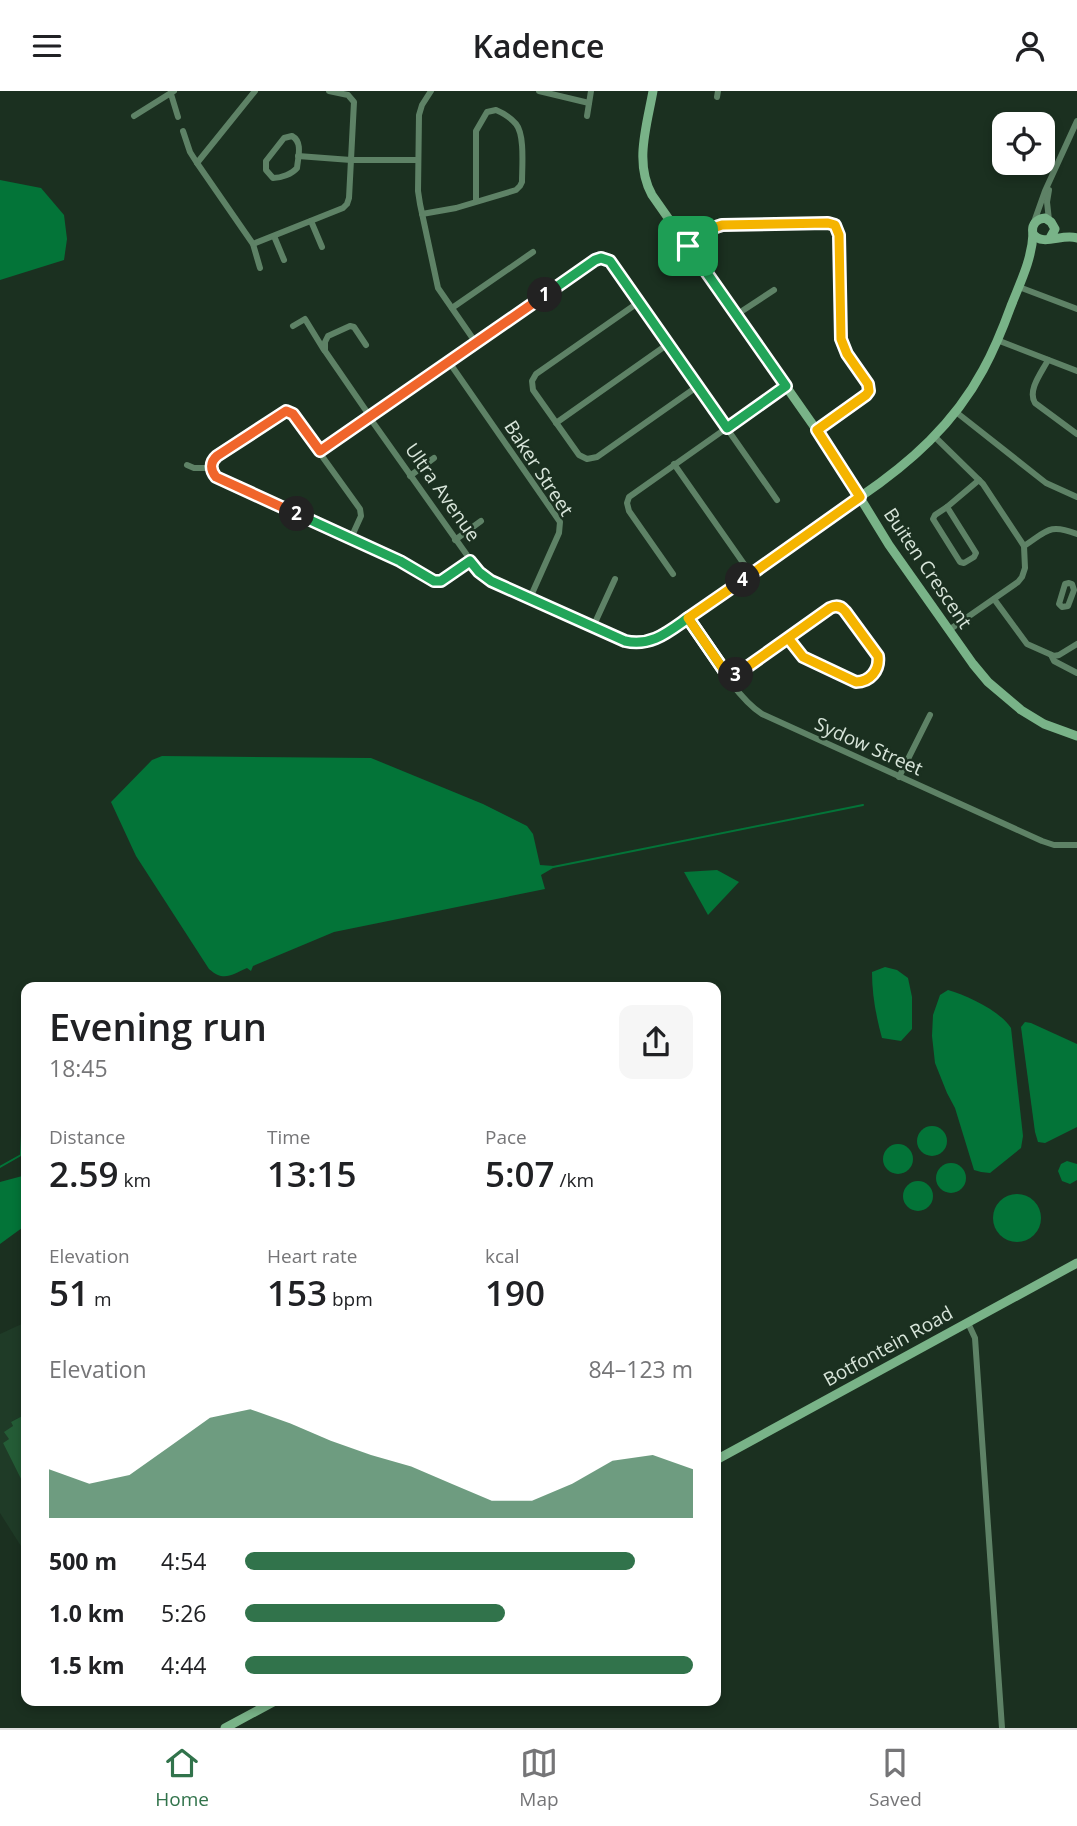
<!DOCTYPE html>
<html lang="en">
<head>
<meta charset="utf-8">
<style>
	:root { --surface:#fff; --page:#f6f6f6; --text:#202124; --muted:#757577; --line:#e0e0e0; --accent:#31734b }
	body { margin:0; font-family:"Open Sans",sans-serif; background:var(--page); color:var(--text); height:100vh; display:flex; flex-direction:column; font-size:26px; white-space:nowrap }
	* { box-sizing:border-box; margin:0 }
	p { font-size:23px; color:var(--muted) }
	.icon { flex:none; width:38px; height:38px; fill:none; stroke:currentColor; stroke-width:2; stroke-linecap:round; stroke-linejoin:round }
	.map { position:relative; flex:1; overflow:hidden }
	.drawer { position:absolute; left:21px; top:891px; width:700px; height:724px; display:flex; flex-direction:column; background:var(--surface); border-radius:14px; box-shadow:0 4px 10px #0003 }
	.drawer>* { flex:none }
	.controls { position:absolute; left:992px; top:21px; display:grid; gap:14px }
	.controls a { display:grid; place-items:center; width:63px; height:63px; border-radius:14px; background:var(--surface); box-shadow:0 4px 10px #0003; font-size:35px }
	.pin { position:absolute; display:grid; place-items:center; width:60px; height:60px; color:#fff; margin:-30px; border-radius:14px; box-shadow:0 4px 10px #0006 }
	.km { position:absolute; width:35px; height:35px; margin:-18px; border-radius:50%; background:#222; color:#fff; font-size:19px; line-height:35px; text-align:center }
	.round { display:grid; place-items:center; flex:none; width:74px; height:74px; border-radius:14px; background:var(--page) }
	.overview { display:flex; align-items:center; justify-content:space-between; height:119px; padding:0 28px }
	h1 { font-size:38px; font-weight:600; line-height:52px }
	.metrics { display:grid; grid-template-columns:repeat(3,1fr); gap:10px; height:119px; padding:7px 28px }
	.metrics div { display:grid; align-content:center }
	.metrics b { font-size:35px; font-weight:600 }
	.metrics small { font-size:19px; font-weight:400 }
	.metrics p { font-size:19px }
	.chart { height:196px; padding:14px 28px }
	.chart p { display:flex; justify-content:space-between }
	.chart svg { width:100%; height:126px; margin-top:7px; fill:var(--accent); opacity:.7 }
	ul { padding:0 28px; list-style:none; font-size:23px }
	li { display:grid; grid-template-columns:112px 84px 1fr; align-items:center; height:52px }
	li i { height:18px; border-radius:9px; background:var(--accent) }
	header { display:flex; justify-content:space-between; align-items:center; height:91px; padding:0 28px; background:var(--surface); font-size:32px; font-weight:600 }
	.tab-bar { display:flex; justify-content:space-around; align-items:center; height:98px; border-top:2px solid var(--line); background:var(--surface); font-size:19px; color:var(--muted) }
	.tab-bar a { display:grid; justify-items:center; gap:4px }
	.tab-bar .active { color:var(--accent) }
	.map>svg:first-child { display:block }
</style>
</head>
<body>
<header><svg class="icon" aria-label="menu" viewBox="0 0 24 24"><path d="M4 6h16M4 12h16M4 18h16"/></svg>Kadence<svg class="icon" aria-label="person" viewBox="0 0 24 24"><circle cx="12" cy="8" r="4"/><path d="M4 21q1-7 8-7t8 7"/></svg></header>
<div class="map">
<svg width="1077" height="1637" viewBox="0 0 1077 1637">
	<rect width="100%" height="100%" fill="#1b3020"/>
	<polygon fill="#1f3b27" points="26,1231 26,1323 11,1331 13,1335 9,1348 3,1352 26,1398 26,1463 0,1422 0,1243"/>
	<polygon fill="#245c36" points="26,1323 26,1398 3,1352 9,1348 4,1341 13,1335 11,1331"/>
	<g fill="#037438">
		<polygon points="0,89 41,97 64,124 67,148 64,169 0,189"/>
		<path d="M 162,665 L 371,667 L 483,713 L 527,735 L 533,743 L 540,774 L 554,775 L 553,777 L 541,784 L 545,798 L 334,841 L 253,875 L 251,880 L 247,877 C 231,884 224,891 209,878 L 136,765 L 111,711 L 152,669 Z"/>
		<polygon points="717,779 739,791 708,824 684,781"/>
		<path d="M 885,876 L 897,879 L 908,887 L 912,906 L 912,938 L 901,950 L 882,947 C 876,925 872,904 872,881 Z"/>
		<path d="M 948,899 C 968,905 999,919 1011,937 L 1023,1045 L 1021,1057 L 990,1082 L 981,1081 L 974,1079 L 955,1017 L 947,1002 L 935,972 L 932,945 L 933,924 L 940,904 Z"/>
		<polygon points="1025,931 1031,932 1077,953 1077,1036 1045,1052 1038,1051 1035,1041 1021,936"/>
		<circle cx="932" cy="1050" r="15"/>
		<circle cx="898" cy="1068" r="15"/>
		<polygon points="1067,1070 1077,1073 1077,1089 1070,1093 1062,1090 1058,1080 1061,1073"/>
		<circle cx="951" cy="1087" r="15"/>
		<polygon points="26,1084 26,1134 0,1153 0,1091"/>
		<circle cx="918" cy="1105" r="15"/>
		<circle cx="1017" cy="1127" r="24"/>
	</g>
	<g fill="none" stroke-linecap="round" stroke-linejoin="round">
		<g stroke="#037438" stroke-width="2">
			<polyline points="553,776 863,714"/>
			<polyline points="0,1076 21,1064 22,1044 26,1040"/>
		</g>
		<g stroke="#5e8266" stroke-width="6">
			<polyline points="431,0 422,14 419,24 418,100 420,113 438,197 476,252"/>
			<polyline points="539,0 589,12"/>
			<polyline points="171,3 178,26"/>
			<polyline points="717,6 718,0"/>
			<polyline points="134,25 174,0"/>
			<polyline points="587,25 591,0"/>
			<polyline points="183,40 190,61 197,72 253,153 260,177"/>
			<path d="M 292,45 C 303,51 298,66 297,77 C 292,83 281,87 273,87 L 266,79 L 266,70 L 284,47 Z"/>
			<polyline points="298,65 351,69 418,69"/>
			<polyline points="197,72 255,0"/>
			<polyline points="1049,99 1047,111 1049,129"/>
			<path d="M 422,123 L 456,117 L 516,99 L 520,95 L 522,91 C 522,76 525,44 516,33 C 511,27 503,22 496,19 L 487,21 L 476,40 L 476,110"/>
			<polyline points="311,130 322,156"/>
			<polyline points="1034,131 1045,100 1077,30"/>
			<polyline points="274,145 284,169"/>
			<polyline points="253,153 343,117 347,113 349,107 354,11 348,4 329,0"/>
			<polyline points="688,155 713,137 722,134 828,132 837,136 839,144 841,248 847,263 868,293 868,300 866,304 817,339"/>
			<polyline points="1019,196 1077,218"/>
			<polyline points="639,211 536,283 532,290 533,299 579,364 587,368 597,366 698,295"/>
			<polyline points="452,217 533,161"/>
			<polyline points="736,224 774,199"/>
			<polyline points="293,235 305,228 324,259"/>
			<polyline points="997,249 1077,280"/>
			<polyline points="366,254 354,236 350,235 328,245 325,251 325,260 367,321 372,330 479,481 491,490 625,550 643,552 661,545 860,406"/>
			<path d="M 1048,269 C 1042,281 1027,299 1035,312 L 1077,343"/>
			<polyline points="449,271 560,431 559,442 530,507"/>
			<polyline points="956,321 1046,392 1077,406"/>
			<polyline points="556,332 668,253"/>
			<polyline points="935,346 983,393 1024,455 1025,477 1022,486 1018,491 949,539"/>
			<path d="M 320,360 L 595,169 C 601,167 607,167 612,173 L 777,409"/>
			<polyline points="674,373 751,483"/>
			<polyline points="187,374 194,377 211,377"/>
			<polyline points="410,385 434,367"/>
			<polygon points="947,416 976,462 974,466 964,472 960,471 933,428 935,424"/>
			<polyline points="947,416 979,389"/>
			<polyline points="351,447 361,425 360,418 291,322 286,320 281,322 217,365 212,370 211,377 214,383 219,387 400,470 434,490 441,490 470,470"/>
			<polyline points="455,449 481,430"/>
			<path d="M 1024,455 C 1047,440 1049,432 1077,443"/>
			<polyline points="673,483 629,420 627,412 629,406 786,295"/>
			<polygon points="1069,492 1072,493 1074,499 1068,515 1062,516 1059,513 1065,493"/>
			<polyline points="994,508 1027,553 1054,565 1059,564 1077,553"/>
			<path d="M 687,527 C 707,555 734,605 762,623 L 1042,750 L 1054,754 L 1077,754"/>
			<polyline points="593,536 615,488"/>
			<polyline points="1051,564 1054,570 1077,582"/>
			<path d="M 730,588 L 830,517 C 836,514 841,515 845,520 L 878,565 L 878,576 C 872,584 866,592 856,591 L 803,566 L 788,547"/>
			<polyline points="899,686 930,624"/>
			<polyline points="968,1232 975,1247 1002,1637"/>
		</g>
		<g stroke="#79b388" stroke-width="9">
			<path d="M 653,0 C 647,34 634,72 652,104 L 832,361 L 889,454 L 973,573 L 988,591 L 1021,619 L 1044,633 L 1077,645"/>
			<path d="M 1050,147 L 1055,138 L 1051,131 L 1045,127 C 1036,128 1031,134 1033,143 C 1043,156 1062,142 1077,147"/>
			<path d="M 860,406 C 910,372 954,333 983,279 C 994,259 1003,237 1011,215 C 1020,192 1032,168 1033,143"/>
			<polyline points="716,1369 1077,1172"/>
			<polyline points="225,1637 275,1610"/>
		</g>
	</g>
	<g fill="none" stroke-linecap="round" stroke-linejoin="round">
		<g stroke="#fff" stroke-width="14">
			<polyline id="split-1" points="545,204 595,169 601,167 610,170 727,337 786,295 688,155"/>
		</g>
		<g stroke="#fff" stroke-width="14">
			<path id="split-2" d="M 297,423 L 216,386 C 210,379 210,371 217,365 L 286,320 L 293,323 L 320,360 L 545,204"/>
		</g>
		<g stroke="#fff" stroke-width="14">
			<path id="split-3" d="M 297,423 L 400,470 L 434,490 L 441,490 L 470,470 L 479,481 L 491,490 L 625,550 C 651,556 668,541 688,527 L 730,588 L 736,584"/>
		</g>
		<g stroke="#fff" stroke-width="14">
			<path id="split-4" d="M 736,584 L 830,517 C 836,514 841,515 845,520 L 878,565 C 880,579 870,591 856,591 L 803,566 L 788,547 L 730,588 L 688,527 L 743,489"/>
		</g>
		<g stroke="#fff" stroke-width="14">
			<polyline id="split-5" points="688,155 713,137 722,134 828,132 835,134 839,144 841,248 847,263 868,293 869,300 866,304 817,339 860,406 743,489"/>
		</g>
		<use href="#split-1" stroke="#22a559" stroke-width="9"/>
		<use href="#split-2" stroke="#f0652b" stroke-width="9"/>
		<use href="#split-3" stroke="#22a559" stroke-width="9"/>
		<use href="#split-4" stroke="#f5b400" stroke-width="9"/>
		<use href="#split-5" stroke="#f5b400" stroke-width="9"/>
	</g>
	<g text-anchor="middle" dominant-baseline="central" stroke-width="5" stroke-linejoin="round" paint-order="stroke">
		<g font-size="19" fill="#d8e5da" stroke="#1b3020">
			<text transform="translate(539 377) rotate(57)">Baker Street</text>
			<text transform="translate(443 401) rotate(55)">Ultra Avenue</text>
			<text transform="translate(928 477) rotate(56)">Buiten Crescent</text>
			<text transform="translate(869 655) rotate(24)">Sydow Street</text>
			<text transform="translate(888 1255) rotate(-29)">Botfontein Road</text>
		</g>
	</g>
</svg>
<div class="controls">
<a><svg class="icon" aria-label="locate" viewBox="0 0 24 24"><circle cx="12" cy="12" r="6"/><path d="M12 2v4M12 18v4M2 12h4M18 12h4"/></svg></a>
</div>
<div class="pin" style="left:688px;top:155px;background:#1e9e55"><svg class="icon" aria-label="arrive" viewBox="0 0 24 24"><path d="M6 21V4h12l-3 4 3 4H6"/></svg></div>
<b class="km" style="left:545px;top:204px">1</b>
<b class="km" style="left:297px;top:423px">2</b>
<b class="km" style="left:736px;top:584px">3</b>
<b class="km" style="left:743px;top:489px">4</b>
<section class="drawer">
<div class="overview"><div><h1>Evening run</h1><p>18:45</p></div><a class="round"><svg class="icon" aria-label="share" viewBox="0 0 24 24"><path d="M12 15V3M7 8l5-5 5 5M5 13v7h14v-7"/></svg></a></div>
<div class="metrics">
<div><p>Distance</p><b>2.59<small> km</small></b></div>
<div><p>Time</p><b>13:15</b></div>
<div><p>Pace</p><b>5:07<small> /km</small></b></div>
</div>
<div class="metrics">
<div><p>Elevation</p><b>51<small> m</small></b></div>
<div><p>Heart rate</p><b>153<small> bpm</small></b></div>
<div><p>kcal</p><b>190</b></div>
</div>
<div class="chart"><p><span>Elevation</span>84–123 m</p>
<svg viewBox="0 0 160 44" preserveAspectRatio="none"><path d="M0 44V27L10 32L20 29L30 19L40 9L50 6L60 11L70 17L80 22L90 26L100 32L110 38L120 38L130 32L140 24L150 22L160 27V44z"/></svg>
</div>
<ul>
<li><b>500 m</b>4:54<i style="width:87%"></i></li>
<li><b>1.0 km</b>5:26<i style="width:58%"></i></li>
<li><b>1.5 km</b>4:44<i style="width:100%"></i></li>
</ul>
</section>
</div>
<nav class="tab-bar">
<a class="active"><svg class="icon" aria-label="home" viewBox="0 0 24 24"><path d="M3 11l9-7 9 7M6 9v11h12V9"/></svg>Home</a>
<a><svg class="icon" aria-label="map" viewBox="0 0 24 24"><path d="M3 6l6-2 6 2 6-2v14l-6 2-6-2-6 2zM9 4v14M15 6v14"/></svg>Map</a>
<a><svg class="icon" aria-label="saved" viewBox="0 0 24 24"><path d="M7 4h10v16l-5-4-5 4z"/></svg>Saved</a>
</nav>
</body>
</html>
